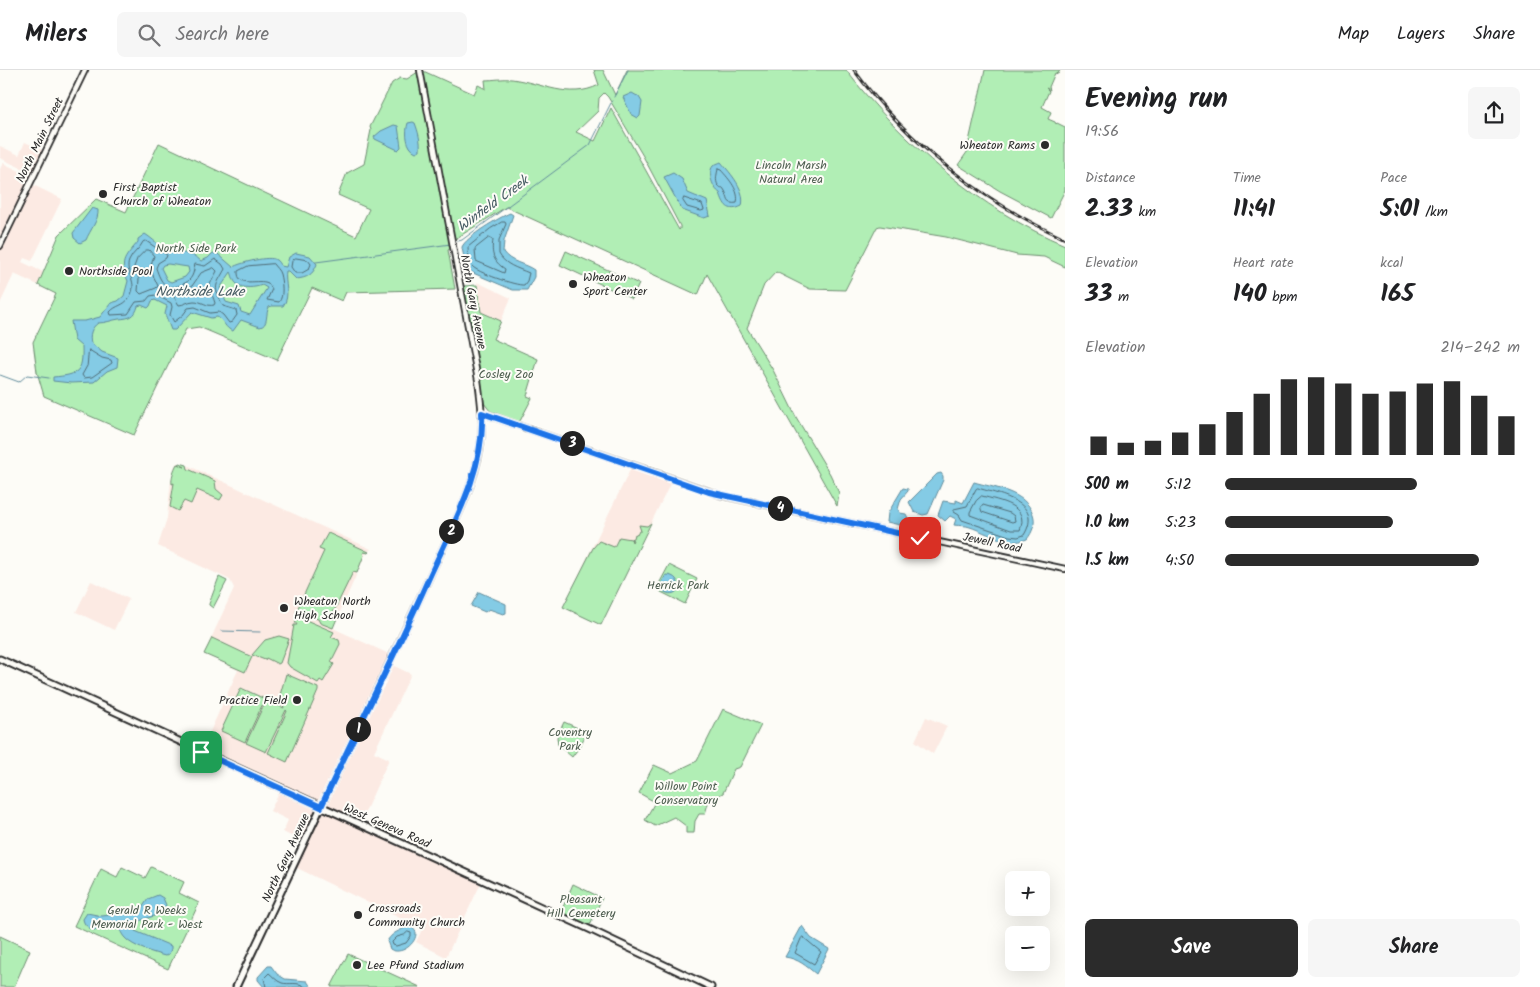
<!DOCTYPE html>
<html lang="en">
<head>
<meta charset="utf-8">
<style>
	:root { --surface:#fff; --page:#f6f6f6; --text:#202124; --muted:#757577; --line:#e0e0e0; --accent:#2b2b2b }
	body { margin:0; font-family:Kalam,sans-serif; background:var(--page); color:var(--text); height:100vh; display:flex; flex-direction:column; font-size:19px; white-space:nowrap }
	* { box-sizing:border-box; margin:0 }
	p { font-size:16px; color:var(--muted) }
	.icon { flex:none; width:28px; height:28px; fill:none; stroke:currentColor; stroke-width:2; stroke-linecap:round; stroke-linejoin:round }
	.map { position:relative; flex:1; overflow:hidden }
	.drawer { display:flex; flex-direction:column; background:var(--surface); width:475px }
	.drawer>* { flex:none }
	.buttons { position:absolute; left:1005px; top:801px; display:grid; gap:10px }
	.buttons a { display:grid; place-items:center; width:45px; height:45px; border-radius:8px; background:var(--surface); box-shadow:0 5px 20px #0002; font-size:25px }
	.pin { position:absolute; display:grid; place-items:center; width:42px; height:42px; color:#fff; margin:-21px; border-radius:10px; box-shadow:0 2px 8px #0006 }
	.km { position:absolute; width:25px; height:25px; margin:-12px; border-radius:50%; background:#222; color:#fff; font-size:14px; line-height:25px; text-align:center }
	.round { display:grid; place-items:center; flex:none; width:52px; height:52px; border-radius:8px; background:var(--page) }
	.overview { display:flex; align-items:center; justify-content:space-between; height:85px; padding:0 20px }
	h1 { font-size:28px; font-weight:700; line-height:38px }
	.figures { display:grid; grid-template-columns:repeat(3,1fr); gap:8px; height:85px; padding:5px 20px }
	.figures div { display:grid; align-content:center }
	.figures b { font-size:25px; font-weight:700 }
	.figures small { font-size:14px; font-weight:400 }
	.figures p { font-size:14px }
	.chart { height:140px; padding:10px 20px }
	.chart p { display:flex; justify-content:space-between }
	.chart svg { width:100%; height:90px; margin-top:5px; stroke:var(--accent); stroke-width:6 }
	.primary-button { display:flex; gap:10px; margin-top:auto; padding:10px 20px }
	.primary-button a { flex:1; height:58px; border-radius:8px; background:var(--accent); color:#fff; font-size:20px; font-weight:700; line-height:58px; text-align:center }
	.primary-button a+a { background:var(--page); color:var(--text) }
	ul { padding:0 20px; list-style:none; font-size:16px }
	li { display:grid; grid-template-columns:80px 60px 1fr; align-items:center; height:38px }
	li i { height:12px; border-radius:6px; background:var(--accent) }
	header { display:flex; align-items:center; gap:30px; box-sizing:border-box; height:70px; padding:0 25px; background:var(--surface); border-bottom:1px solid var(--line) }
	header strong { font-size:24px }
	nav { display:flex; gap:28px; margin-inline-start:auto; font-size:18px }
	.search { width:350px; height:45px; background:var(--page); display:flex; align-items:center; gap:12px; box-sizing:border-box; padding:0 18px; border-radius:8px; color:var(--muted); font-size:19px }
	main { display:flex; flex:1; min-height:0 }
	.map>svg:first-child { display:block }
</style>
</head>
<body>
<header>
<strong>Milers</strong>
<div class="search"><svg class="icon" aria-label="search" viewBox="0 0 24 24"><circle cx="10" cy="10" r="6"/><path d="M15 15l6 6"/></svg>Search here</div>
<nav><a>Map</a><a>Layers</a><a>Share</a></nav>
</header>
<main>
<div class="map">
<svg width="1065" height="917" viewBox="0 0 1065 917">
	<rect width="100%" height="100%" fill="#fdfcf7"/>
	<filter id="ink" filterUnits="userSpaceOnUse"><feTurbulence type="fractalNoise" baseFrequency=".02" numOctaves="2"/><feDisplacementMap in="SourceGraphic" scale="10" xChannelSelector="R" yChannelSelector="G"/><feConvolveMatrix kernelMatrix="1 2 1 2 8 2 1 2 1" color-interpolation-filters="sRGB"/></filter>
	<g filter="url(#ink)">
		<g fill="#fceae3">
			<polygon points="25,72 44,81 34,104 0,88 0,76 19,85"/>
			<polygon points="3,93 32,107 0,174 0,99"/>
			<polygon points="31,114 62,129 32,191 24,188 22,192 43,202 38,215 14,204 0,234 0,179"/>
			<polygon points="477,212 511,228 501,251 481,242"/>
			<polygon points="177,393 187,395 371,479 366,483 333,558 391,585 317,733 281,717 282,713 203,677 238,600 204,584 234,518 230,510 158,476 167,448 171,410 175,396"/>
			<polygon points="632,396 672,410 601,555 563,537"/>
			<polygon points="91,511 129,529 114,560 76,542"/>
			<polygon points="392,595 411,604 374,682 389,689 360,753 326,738"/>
			<polygon points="926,647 947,656 933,684 915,671"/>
			<polygon points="281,719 320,738 303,772 283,762 288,750 270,741"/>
			<polygon points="322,738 482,811 446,887 416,872 422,859 295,797"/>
		</g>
		<g fill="#b1eeb5" stroke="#6e8c70" fill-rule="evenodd">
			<path d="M 421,0 L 474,24 L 478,15 L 486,19 L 485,10 C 493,10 503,8 512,9 C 542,13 569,30 599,15 L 594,0 L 603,0 L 615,25 L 627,0 L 846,0 C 900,71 982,141 1065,175 L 1065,197 L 1044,187 L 1017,185 L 946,167 L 880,156 L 877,157 L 845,220 L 810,219 L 776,202 L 764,215 L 747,258 L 773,300 L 796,347 L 830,404 L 839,423 L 837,436 L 707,204 L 698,225 L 506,137 L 452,171 L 453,177 L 448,180 L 455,219 L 346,222 L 342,231 L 312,218 L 277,290 L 199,257 L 186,259 L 134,365 L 44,326 L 37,302 L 33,272 L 56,224 L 38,215 L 59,165 L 96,129 L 126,142 L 159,73 L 356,166 L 369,139 L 338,125 L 347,103 L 364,94 L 371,60 L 370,57 L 392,13 L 400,8 L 407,9 ZM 604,23 L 608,27 L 643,86 L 680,156 L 680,159 L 679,160 L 611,38 L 595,71 L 576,62 L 598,41 L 599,28 Z"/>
			<polygon points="985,0 1060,0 1058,4 1055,3 1049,17 1050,20 1046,18 1049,21 1042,37 1051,42 1048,49 1055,52 1056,54 1057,53 1065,57 1065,120 1051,148 1000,121 958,95 970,78 968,76"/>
			<polygon points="566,181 639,214 632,229 560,195"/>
			<polygon points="477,215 481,242 501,251 493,269 538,289 527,326 532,328 520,351 518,352 490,341 484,333 464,216"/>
			<path d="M 180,393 L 187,395 L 188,399 L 215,411 L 216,419 L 223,425 L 220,430 L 197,420 L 191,434 L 184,431 L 178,441 L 170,437 L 174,413 L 172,414 C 171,408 174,399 177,394 L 185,397 L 178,394 Z"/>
			<polygon points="651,453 601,555 563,537 593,478 599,471 614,477 619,467 631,469 632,472 633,470 631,469 634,468 635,464 637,465 639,461 641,461 639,455 647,456"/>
			<polygon points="328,463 369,482 368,483 364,482 363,484 364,485 357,503 353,502 333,543 338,546 333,558 320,553 318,549 311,547 310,548 296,542 324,481 319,479"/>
			<polygon points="669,495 697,509 685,534 661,522 658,519 660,512"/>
			<polygon points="219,507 227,511 213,538 209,535 209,534"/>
			<polygon points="299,547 334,562 331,567 339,570 340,574 331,592 334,594 323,612 320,610 318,613 290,597 287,593 294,555 297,555 295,552"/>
			<polygon points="279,566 289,569 280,593 278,594 266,588 265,590 252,585 265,570"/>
			<polygon points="212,568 252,587 245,602 204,584"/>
			<polygon points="286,604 318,618 318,621 287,692 268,683 287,641 286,640 266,682 246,673 266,630 284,638 280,625"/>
			<polygon points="241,618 265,629 245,672 221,661"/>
			<polygon points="723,639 761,655 740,697 734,699 723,723 709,730 705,744 699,744 695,751 694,763 686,763 686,756 674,747 655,756 645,750 655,732 639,723 654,695 672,703 697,691"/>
			<polygon points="564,652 587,662 580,676 572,687 558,675 557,667"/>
			<polygon points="122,797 145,808 151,797 184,812 179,823 199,833 168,899 74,856 101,799 117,807"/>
			<polygon points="573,814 602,828 589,857 560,844"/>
			<polygon points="0,866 30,880 14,917 0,917"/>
			<polygon points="348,884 420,917 331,917"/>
		</g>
		<g fill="#84cbe5" stroke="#608b9b" fill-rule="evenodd">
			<polygon points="632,23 639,27 642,32 640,46 638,48 631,44 623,27"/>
			<path d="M 413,52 L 415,53 C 418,61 421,71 420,80 L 416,82 C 406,78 405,62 408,53 Z"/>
			<polygon points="394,55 398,56 401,77 398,80 375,69 374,67 381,61"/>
			<path d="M 721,92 C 731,104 746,120 742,136 C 728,143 724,135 720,123 C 713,119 707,103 713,96 C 715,94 719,93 721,92 Z"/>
			<polygon points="673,103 682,109 688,123 707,131 710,146 704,148 682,140 664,107"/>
			<path d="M 92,138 L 98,140 C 99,150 90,160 86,170 L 80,173 L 74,168 L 73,163 Z"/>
			<path d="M 510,143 L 513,145 L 504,171 L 503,182 C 511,193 524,193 534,200 L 534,207 L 527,220 L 513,220 L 473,203 L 467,199 C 466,195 462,180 462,177 C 466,167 500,147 510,143 Z"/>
			<path d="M 145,164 C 153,169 160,177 168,180 C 180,184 191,181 201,191 L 208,188 L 213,183 L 218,184 L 233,197 C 240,193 270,185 276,190 C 278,191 279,194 281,196 L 286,197 L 289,187 L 296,183 L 310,186 L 317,194 C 313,205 307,208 296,209 L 288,201 L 286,201 C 284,213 291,226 283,236 L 272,236 L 269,237 C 265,244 269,255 260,257 L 241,250 L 233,261 C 225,259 224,250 217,247 L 211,248 L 192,242 L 175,260 L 171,260 L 165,244 L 167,236 L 155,230 L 152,231 L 150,236 L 148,238 L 141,235 L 138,236 C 135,247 130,248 119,249 C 112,250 106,253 98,253 C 91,258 89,265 91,273 L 102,282 L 118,288 L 117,297 L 107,301 L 94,312 L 71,313 L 53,311 L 53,307 C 78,305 83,302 82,277 L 74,270 L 71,251 L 85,251 L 100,247 L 111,233 L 118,231 L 124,226 L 128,211 C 118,191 126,187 138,172 L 138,169 ZM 168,194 L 188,197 L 189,202 L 185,207 L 171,212 L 167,210 L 161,198 L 163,195 ZM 231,202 C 233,206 233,211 237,214 C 243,219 255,218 262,215 L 267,218 L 250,245 L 241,242 L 239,236 L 226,232 L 220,218 Z"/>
			<polygon points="941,403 943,406 943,410 928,444 923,445 914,442 909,432 937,404"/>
			<path d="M 974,412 C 994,418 1025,421 1033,444 C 1036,452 1033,462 1027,469 C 1008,477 988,463 970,457 C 965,455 960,456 954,455 L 956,449 L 950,446 L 945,451 L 938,445 L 943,431 L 956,433 L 956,430 L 963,433 Z"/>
			<polygon points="903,418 908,419 908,421 901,429 898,439 900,443 906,444 908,448 904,456 887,452 888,443"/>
			<path d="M 666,505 C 675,505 680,511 678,520 C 673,526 666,524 661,519 L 662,512 Z"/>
			<polygon points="479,522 506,534 506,543 503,544 489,539 485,542 471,536"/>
			<path d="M 158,825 L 163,828 L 166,835 L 162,842 L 157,845 L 136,852 L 134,857 L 135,861 L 171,876 L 171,879 L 169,884 L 165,886 C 154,883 133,877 125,868 C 120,863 121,857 113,854 L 94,860 C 88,858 84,855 83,849 L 87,843 L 102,846 L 127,843 L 142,838 L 148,829 Z"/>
			<path d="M 407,856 L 411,856 L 416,862 C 417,874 400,886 390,879 L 387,871 C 395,860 398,863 407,856 Z"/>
			<path d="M 802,856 L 811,868 L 829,879 L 816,904 C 806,896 799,889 785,887 Z"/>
			<polygon points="268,896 271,896 277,904 285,909 307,911 311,917 264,917 258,910 258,907"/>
		</g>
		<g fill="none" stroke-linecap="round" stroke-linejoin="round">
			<g stroke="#4f6b75" stroke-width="1">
				<path d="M 718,99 L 721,100 C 729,109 740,121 737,133 C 726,135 729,128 725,121 C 721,114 723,121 718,115 C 715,111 717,104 718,99 Z"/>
				<polygon points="684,128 702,134 704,140 701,141 687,137 683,131"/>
				<path d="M 502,152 L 505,152 L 506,154 L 499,170 L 499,184 C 505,195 517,198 529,203 L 527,211 L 524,215 C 516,216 476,202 472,196 C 469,193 468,180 468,177 L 490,159 Z"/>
				<path d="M 489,168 L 493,170 C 491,184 493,191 505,199 L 504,203 L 476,191 L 475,179 Z"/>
				<path d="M 146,171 L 167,185 L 166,188 L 158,193 L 156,198 C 161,213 166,222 183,214 C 187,212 190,210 192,206 C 194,202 194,198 195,194 L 205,196 L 215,189 L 222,194 L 225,199 C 215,217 213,216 223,236 L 236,240 L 237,245 L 232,252 L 229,253 L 223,245 L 219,242 L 210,243 L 195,237 L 188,238 L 183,245 L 174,252 L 170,245 L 172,237 L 171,233 L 156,225 L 150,226 L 146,231 L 136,232 L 128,244 L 111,245 L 110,242 C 116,235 124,236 129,228 C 140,211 124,204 129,191 C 132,183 140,179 143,172 Z"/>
				<path d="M 146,180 L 149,180 L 154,186 C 148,200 152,202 158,216 L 156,218 L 141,224 L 138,221 L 139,209 L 134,197 L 137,189 Z"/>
				<polygon points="296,188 308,190 311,194 309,199 302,203 295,203 291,197 292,191"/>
				<path d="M 273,194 C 275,197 279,200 280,204 C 282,212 284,226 279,232 L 267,230 L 272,219 L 268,213 C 258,208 237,219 238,201 L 248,196 Z"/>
				<path d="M 214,198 L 217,201 C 207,221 208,212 215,233 L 214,235 C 207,237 202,231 194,231 C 188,231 184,235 179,235 L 174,227 L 174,224 L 192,216 L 201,203 Z"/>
				<polygon points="89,280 102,288 111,290 112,293 92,307 84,308 82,305 87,296"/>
				<path d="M 978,418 C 1000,425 1044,432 1024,465 L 1018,467 L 1009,466 L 962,450 L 959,445 L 954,442 L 954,439 L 967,436 L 976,419 Z"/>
				<path d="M 982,426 C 999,431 1030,435 1020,460 L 1011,460 L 970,445 L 970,442 L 976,431 Z"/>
				<polygon points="983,435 1010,443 1014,446 1015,451 1012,452 982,442 981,439"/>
				<polygon points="408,862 411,863 411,866 406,873 396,876 393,875 392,872 397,867 404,865"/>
				<polygon points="803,867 821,882 814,894 795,883 801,869"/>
				<path d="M 266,917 L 264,908 L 269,903 C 273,906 276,911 282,913 C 289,915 299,911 305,917"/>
			</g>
			<g stroke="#608b9b" stroke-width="1">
				<polyline points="614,27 628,0"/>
				<polyline points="454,172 462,170 590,75 612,31"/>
				<polyline points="316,192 451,174"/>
				<polyline points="0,305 19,312 27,305 49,308"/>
				<polyline points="221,561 260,562"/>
			</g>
			<g stroke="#2b2b2b" stroke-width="8">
				<g id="minor">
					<polyline points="0,176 85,0"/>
					<polyline points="482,343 720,425 1065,499"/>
					<path d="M 321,737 C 357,660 394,584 429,508 C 447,467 473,422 480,378 C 484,355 481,332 478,310 L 420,0"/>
				</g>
			</g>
			<g stroke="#2b2b2b" stroke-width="9">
				<g id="major">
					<polyline points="0,589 589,859 711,917"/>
					<polyline points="236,917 321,737"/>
				</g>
			</g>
			<use href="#minor" stroke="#fdfcf7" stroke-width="4.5"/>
			<use href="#major" stroke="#fdfcf7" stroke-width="5"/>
			<g stroke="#2b2b2b" stroke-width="3">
				<path id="rail" d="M 854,0 C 908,74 982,131 1065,169"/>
			</g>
			<use href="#rail" stroke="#fdfcf7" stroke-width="1" stroke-dasharray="4" stroke-linecap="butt"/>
		</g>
	</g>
	<g fill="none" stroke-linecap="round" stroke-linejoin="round" filter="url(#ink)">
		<g stroke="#fff" stroke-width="10">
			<path id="route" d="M 201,682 L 321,737 C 356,661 394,587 428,510 C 451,458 485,402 482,343 L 709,422 L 920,468"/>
		</g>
		<use href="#route" stroke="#1a73e8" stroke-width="6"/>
	</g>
	<g fill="#2b2b2b" stroke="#fdfcf7" stroke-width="2">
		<circle cx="1045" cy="75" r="5"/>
		<circle cx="103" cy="124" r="5"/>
		<circle cx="69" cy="201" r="5"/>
		<circle cx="573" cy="214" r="5"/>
		<circle cx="284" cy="538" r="5"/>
		<circle cx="297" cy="630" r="5"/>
		<circle cx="358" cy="845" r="5"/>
		<circle cx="357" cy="895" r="5"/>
	</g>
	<g text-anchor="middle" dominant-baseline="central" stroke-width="4" stroke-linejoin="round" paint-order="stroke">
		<g font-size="12" fill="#2b2b2b" stroke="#fdfcf7">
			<text transform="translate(40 70) rotate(-64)">North Main Street</text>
			<text transform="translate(473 232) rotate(79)">North Gary Avenue</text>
			<text transform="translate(992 473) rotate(12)">Jewell Road</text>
			<text transform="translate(387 756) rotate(24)">West Geneva Road</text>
			<text transform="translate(286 788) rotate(-65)">North Gary Avenue</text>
		</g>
		<g font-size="12" fill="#2b2b2b" stroke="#fdfcf7" text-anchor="start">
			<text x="1035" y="75" text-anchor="end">Wheaton Rams</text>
			<text x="113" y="117">First Baptist<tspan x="113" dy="14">Church of Wheaton</tspan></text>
			<text x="79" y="201">Northside Pool</text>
			<text x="583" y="207">Wheaton<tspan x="583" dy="14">Sport Center</tspan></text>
			<text x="294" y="531">Wheaton North<tspan x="294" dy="14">High School</tspan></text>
			<text x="287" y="630" text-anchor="end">Practice Field</text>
			<text x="368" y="838">Crossroads<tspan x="368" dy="14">Community Church</tspan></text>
			<text x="367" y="895">Lee Pfund Stadium</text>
		</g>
		<g font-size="12" fill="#4c5c4e" stroke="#fdfcf7">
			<text x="791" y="95">Lincoln Marsh<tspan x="791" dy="14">Natural Area</tspan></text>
			<text x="196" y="178">North Side Park</text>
			<text x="506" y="304">Cosley Zoo</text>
			<text x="678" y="515">Herrick Park</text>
			<text x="570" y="662">Coventry<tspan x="570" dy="14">Park</tspan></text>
			<text x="686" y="716">Willow Point<tspan x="686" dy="14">Conservatory</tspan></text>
			<text x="581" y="829">Pleasant<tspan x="581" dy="14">Hill Cemetery</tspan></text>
			<text x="147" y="840">Gerald R Weeks<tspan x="147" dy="14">Memorial Park - West</tspan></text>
		</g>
		<g font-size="14" font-style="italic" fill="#465b63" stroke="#fdfcf7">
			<text transform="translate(493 134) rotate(-36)">Winfield Creek</text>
			<text x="200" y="222">Northside Lake</text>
		</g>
	</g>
</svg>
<div class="buttons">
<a>+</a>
<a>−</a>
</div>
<div class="pin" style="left:201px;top:682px;background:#1e9e55"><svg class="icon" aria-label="arrive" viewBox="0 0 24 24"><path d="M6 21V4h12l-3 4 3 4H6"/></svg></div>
<div class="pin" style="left:920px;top:468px;background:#d93025"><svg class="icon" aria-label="check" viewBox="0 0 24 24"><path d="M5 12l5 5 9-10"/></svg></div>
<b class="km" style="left:358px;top:659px">1</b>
<b class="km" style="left:451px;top:461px">2</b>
<b class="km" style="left:572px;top:373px">3</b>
<b class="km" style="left:780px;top:438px">4</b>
</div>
<section class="drawer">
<div class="overview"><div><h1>Evening run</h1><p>19:56</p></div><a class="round"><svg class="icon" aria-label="share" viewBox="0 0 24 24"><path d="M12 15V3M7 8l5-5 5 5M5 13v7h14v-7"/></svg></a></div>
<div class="figures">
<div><p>Distance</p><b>2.33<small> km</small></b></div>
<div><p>Time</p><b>11:41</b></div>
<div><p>Pace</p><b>5:01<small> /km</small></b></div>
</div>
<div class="figures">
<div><p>Elevation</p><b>33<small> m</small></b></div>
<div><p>Heart rate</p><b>140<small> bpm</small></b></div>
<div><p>kcal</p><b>165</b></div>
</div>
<div class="chart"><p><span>Elevation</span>214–242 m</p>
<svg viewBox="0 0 160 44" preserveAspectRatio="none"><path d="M5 44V35M15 44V38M25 44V37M35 44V33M45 44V29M55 44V23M65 44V14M75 44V7M85 44V6M95 44V9M105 44V14M115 44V13M125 44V9M135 44V8M145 44V15M155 44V25"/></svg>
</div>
<ul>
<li><b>500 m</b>5:12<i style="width:65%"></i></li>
<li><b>1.0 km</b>5:23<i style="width:57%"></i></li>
<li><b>1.5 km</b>4:50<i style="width:86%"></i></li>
</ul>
<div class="primary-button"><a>Save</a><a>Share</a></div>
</section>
</main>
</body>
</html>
